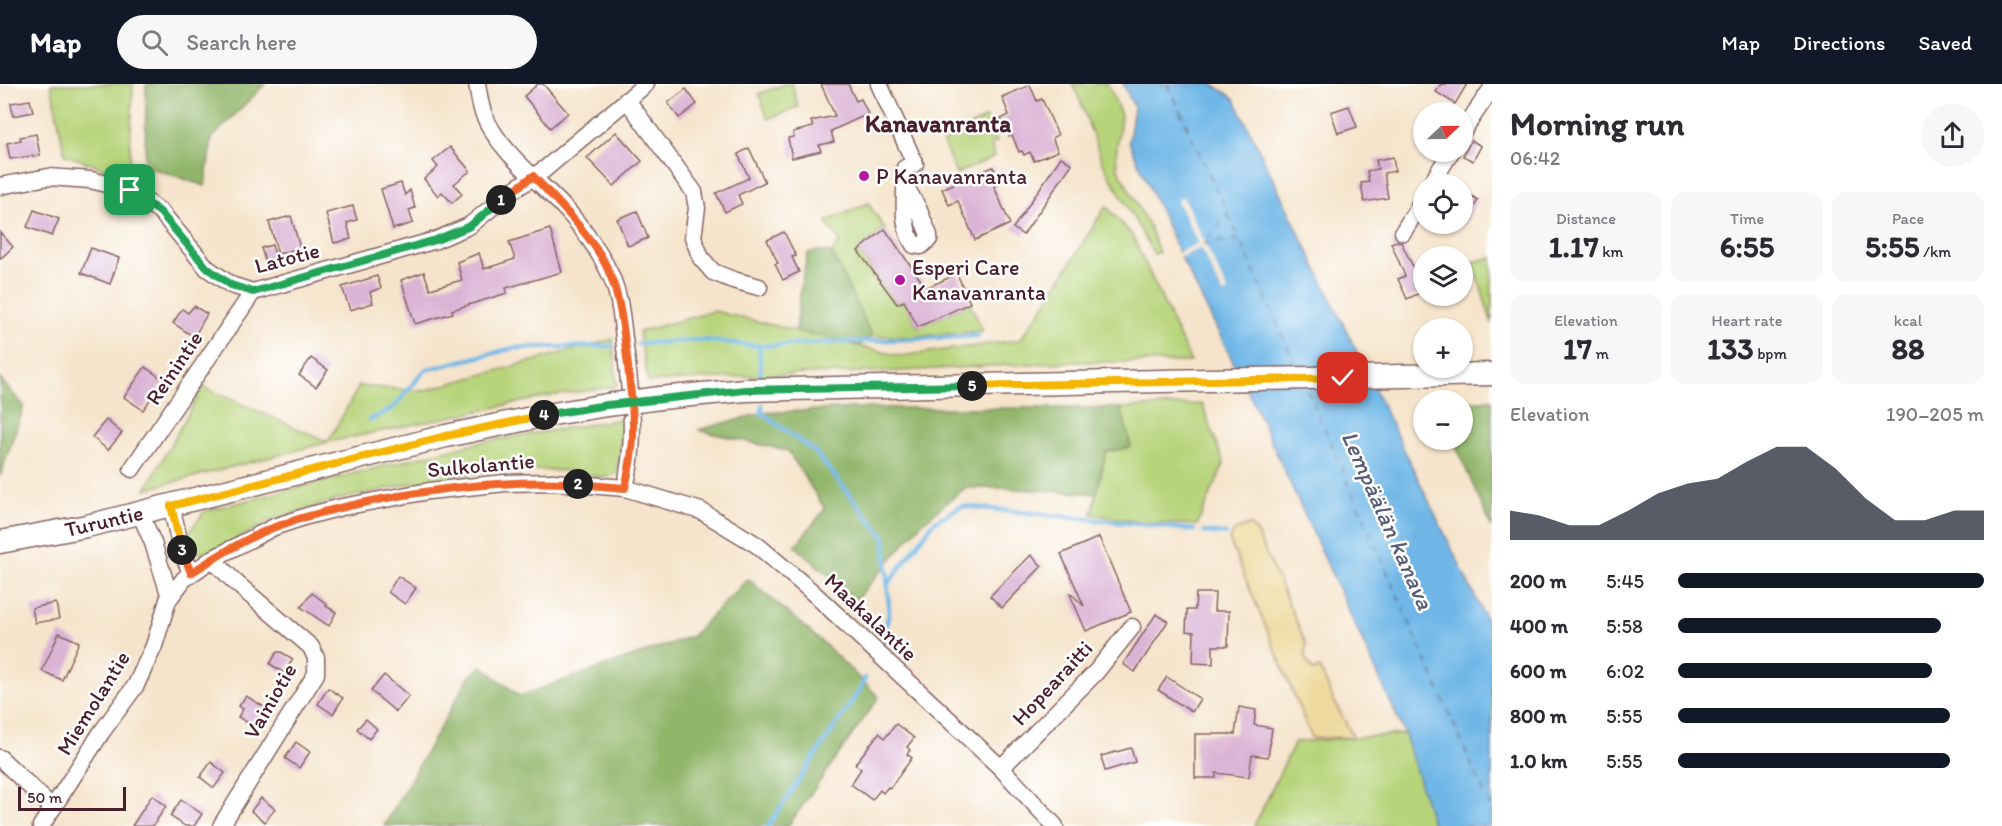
<!DOCTYPE html>
<html lang="en">
<head>
<meta charset="utf-8">
<style>
	:root { --surface:#fff; --page:#f7f7f7; --text:#2b2b33; --muted:#7c7c81; --accent:#111827 }
	body { margin:0; font-family:Itim,sans-serif; background:var(--page); color:var(--text); height:100vh; display:flex; flex-direction:column; font-size:22px; white-space:nowrap }
	* { box-sizing:border-box; margin:0 }
	p { font-size:20px; color:var(--muted) }
	.icon { flex:none; width:33px; height:33px; fill:none; stroke:currentColor; stroke-width:2; stroke-linecap:round; stroke-linejoin:round }
	.map { position:relative; flex:1; overflow:hidden }
	.side { display:flex; flex-direction:column; background:var(--surface); width:510px }
	.side>* { flex:none }
	.needle { width:39px; rotate:68deg }
	.tools { position:absolute; left:1413px; top:18px; display:grid; gap:12px }
	.tools a { display:grid; place-items:center; width:60px; height:60px; border-radius:50%; background:var(--surface); box-shadow:0 2px 4px #0004; font-size:30px }
	.scale { position:absolute; left:18px; bottom:15px; width:108px; box-sizing:border-box; padding-left:6px; border:3px solid #4a1f2b; border-top:0; font-size:16px; line-height:21px; white-space:nowrap; color:#4a1f2b; -webkit-text-stroke:4px #fff; paint-order:stroke }
	.pin { position:absolute; display:grid; place-items:center; width:51px; height:51px; color:#fff; margin:-26px; border-radius:12px; box-shadow:0 3px 9px #0006 }
	.km { position:absolute; width:30px; height:30px; margin:-15px; border-radius:50%; background:#222; color:#fff; font-size:16px; line-height:30px; text-align:center }
	.round { display:grid; place-items:center; flex:none; width:63px; height:63px; border-radius:32px; background:var(--page) }
	.summary { display:flex; align-items:center; justify-content:space-between; height:102px; padding:0 18px }
	h1 { font-size:33px; font-weight:800; line-height:45px }
	.metrics { display:grid; grid-template-columns:repeat(3,1fr); gap:9px; height:102px; padding:6px 18px }
	.metrics div { display:grid; align-content:center; border-radius:15px; background:var(--page); text-align:center }
	.metrics b { font-size:30px; font-weight:800 }
	.metrics small { font-size:16px; font-weight:400 }
	.metrics p { font-size:16px }
	.chart { height:168px; padding:12px 18px }
	.chart p { display:flex; justify-content:space-between }
	.chart svg { width:100%; height:108px; margin-top:6px; fill:var(--accent); opacity:.7 }
	ul { padding:0 18px; list-style:none; font-size:20px }
	li { display:grid; grid-template-columns:96px 72px 1fr; align-items:center; height:45px }
	li i { height:15px; border-radius:8px; background:var(--accent) }
	header { display:flex; align-items:center; gap:36px; box-sizing:border-box; height:84px; padding:0 30px; background:var(--accent); color:#fff }
	header strong { font-size:28px }
	nav { display:flex; gap:33px; margin-inline-start:auto; font-size:21px }
	.search { width:420px; height:54px; background:var(--page); display:flex; align-items:center; gap:15px; box-sizing:border-box; padding:0 21px; border-radius:33px; color:var(--muted); font-size:22px }
	main { display:flex; flex:1; min-height:0 }
	.map>svg:first-child { display:block }
</style>
</head>
<body>
<header>
<strong>Map</strong>
<div class="search"><svg class="icon" aria-label="search" viewBox="0 0 24 24"><circle cx="10" cy="10" r="6"/><path d="M15 15l6 6"/></svg>Search here</div>
<nav><a>Map</a><a>Directions</a><a>Saved</a></nav>
</header>
<main>
<div class="map">
<svg width="1492" height="742" viewBox="0 0 1492 742">
	<rect width="100%" height="100%" fill="#fff"/>
	<filter id="ink" filterUnits="userSpaceOnUse"><feTurbulence type="fractalNoise" baseFrequency=".0167" numOctaves="2"/><feDisplacementMap in="SourceGraphic" scale="12" xChannelSelector="R" yChannelSelector="G"/><feConvolveMatrix kernelMatrix="1 2 1 2 8 2 1 2 1" color-interpolation-filters="sRGB"/></filter>
	<filter id="wash" filterUnits="userSpaceOnUse"><feTurbulence type="fractalNoise" baseFrequency=".008" numOctaves="4" result="noise"/><feDisplacementMap in="SourceGraphic" scale="24" xChannelSelector="R" yChannelSelector="G"/><feGaussianBlur stdDeviation="1.35" result="paint"/><feColorMatrix in="noise" values="0 0 0 0 0 0 0 0 0 0 0 0 0 0 0 0 0 1.4 0 .05"/><feComposite in="paint" operator="in"/></filter>
	<g filter="url(#wash)">
		<rect width="100%" height="100%" fill="#f5e4cb"/>
		<g fill="#b7d47a" stroke="#807a52" stroke-width="1.5">
			<polygon points="51,0 133,0 129,93 65,71"/>
			<polygon points="785,0 792,0 798,23 768,35 759,10"/>
			<polygon points="1072,0 1108,0 1121,31 1116,71 1118,85 1151,146 1159,169 1154,170 1103,80 1080,16"/>
			<polygon points="986,33 997,58 991,60 994,73 956,90 943,58"/>
			<polygon points="868,119 885,145 858,167 897,220 904,217 918,243 970,219 983,247 910,253 872,252 853,220 832,169 840,157 826,138"/>
			<polygon points="1106,122 1132,151 1191,278 1070,278 898,287 773,291 648,298 639,248 714,227 900,272 1020,256 1045,220"/>
			<polygon points="1492,173 1492,240 1473,178"/>
			<polygon points="613,255 617,302 545,313 329,358 146,405 203,303 328,358 359,302 422,307"/>
			<polygon points="1202,320 1224,380 1197,441 1140,438 1092,430 1106,368 1130,363 1121,324"/>
			<polygon points="623,335 620,375 616,390 604,394 571,387 509,385 467,390 404,401 336,416 269,437 225,462 200,470 189,460 188,449 205,427 476,359"/>
			<polygon points="1405,650 1433,742 1254,742 1295,658"/>
		</g>
		<g fill="#91b66a" stroke="#6e6a4a" stroke-width="1.5">
			<polygon points="146,0 265,0 212,54 205,102 145,82"/>
			<polygon points="817,167 832,169 872,252 859,262 796,247 801,201 808,169"/>
			<polygon points="0,295 24,322 0,393"/>
			<polygon points="1492,316 1492,444 1453,356 1462,356 1463,318"/>
			<polygon points="854,324 1121,324 1131,363 1106,368 1096,410 1004,404 965,404 922,439 856,516 795,462 825,425 788,367 698,346 762,329"/>
			<polygon points="748,495 820,556 879,613 788,742 384,742 469,593 482,582 519,612 692,552"/>
		</g>
		<polygon fill="#eeda9e" stroke="#9c7c64" stroke-width="1.5" points="1249,441 1256,447 1292,527 1306,560 1305,574 1313,587 1320,584 1331,611 1353,653 1312,654 1229,455 1236,446"/>
		<polygon fill="#70b7e7" stroke="#5d6b89" stroke-width="1.5" points="1123,0 1212,0 1234,14 1492,548 1492,742 1433,742 1405,650 1253,318 1180,171 1129,58 1134,23"/>
		<polygon fill="#f5e4cb" points="1183,113 1228,208 1223,210 1201,164 1178,174 1176,170 1198,159 1177,116"/>
		<g fill="none" stroke-linecap="round" stroke-linejoin="round">
			<g stroke="#70b7e7" stroke-width="4.5">
				<polyline points="638,260 702,256 759,262"/>
				<polyline points="761,292 759,262 978,252"/>
				<polyline points="762,321 762,329 815,368 885,454 889,527 883,559"/>
				<polyline points="370,336 393,324 425,286 514,264 613,262"/>
				<polyline points="1204,448 1226,450"/>
				<polyline points="888,500 934,438 962,422 1194,446"/>
				<polyline points="768,742 859,607 865,594"/>
			</g>
			<g stroke="#595c76" stroke-width="1.5" stroke-dasharray="8 6" stroke-linecap="butt">
				<polyline points="1167,0 1228,130 1203,160"/>
				<polyline points="1168,0 1188,42"/>
				<polyline points="1228,131 1239,154"/>
				<polyline points="1203,160 1240,155 1297,284"/>
				<polyline points="1307,305 1492,727"/>
			</g>
		</g>
		<g id="blocks">
			<g fill="#dbb4d5">
				<polygon points="538,0 543,0 568,29 550,44 524,12"/>
				<polygon points="821,0 848,0 856,17 861,15 868,30 831,47 834,58 819,61 821,67 792,74 788,54 794,53 793,48 813,43 811,37 835,32"/>
				<polygon points="1441,0 1467,0 1455,20 1436,8"/>
				<polygon points="1030,1 1037,17 1042,15 1058,51 1053,53 1053,56 1058,67 1034,77 1030,68 1024,71 1022,67 1019,68 1012,51 1009,52 1001,35 1009,31 1002,13"/>
				<polygon points="686,5 697,20 679,34 668,19"/>
				<polygon points="30,16 33,28 13,32 11,19"/>
				<polygon points="1349,22 1357,43 1338,49 1331,28"/>
				<polygon points="616,48 642,77 614,102 587,74"/>
				<polygon points="36,50 40,71 10,75 7,59 21,56 20,53"/>
				<polygon points="1471,56 1481,62 1473,77 1463,72"/>
				<polygon points="450,63 470,87 454,100 462,110 452,119 442,108 438,112 424,95 438,83 433,77"/>
				<polygon points="749,64 765,98 738,111 742,120 725,128 716,109 749,94 738,70"/>
				<polygon points="1061,73 1072,80 1023,151 1013,144"/>
				<polygon points="1393,73 1395,87 1384,89 1388,114 1364,118 1361,99 1369,98 1367,87 1378,85 1376,76"/>
				<polygon points="993,83 1000,99 994,102 1010,140 975,156 958,117 949,121 942,105"/>
				<polygon points="401,99 405,111 410,106 415,124 409,126 413,139 393,145 381,105"/>
				<polygon points="1462,106 1478,116 1462,143"/>
				<polygon points="353,122 357,136 347,139 351,155 334,159 326,129"/>
				<polygon points="34,126 59,135 52,152 27,143"/>
				<polygon points="637,127 648,154 628,162 617,135"/>
				<polygon points="291,132 300,164 278,170 269,138"/>
				<polygon points="550,145 562,188 506,204 507,209 452,226 453,229 415,240 401,196 424,188 430,205 462,196 457,178 479,169 484,185 515,175 509,158"/>
				<polygon points="885,145 926,204 957,190 970,219 918,243 904,217 897,220 858,167"/>
				<polygon points="0,148 13,163 0,175"/>
				<polygon points="784,148 796,172 792,173 799,188 783,196 775,180 778,179 767,156"/>
				<polygon points="1397,157 1401,158 1424,205 1424,207 1407,215 1398,195 1405,192 1391,159"/>
				<polygon points="272,161 277,176 266,180 261,164"/>
				<polygon points="91,164 119,174 110,200 81,189"/>
				<polygon points="377,192 381,204 370,208 373,219 350,226 342,203"/>
				<polygon points="194,222 207,230 194,253 173,239 182,225 188,229"/>
				<polygon points="311,274 328,286 316,303 299,291"/>
				<polygon points="145,283 164,296 143,326 124,313"/>
				<polygon points="106,336 122,349 108,366 92,353"/>
				<polygon points="1099,453 1131,528 1086,547 1069,508 1084,522 1061,470"/>
				<polygon points="1031,471 1042,482 1002,524 990,512"/>
				<polygon points="398,492 416,504 405,520 388,508"/>
				<polygon points="312,509 327,520 326,522 336,528 329,542 301,523"/>
				<polygon points="1196,509 1215,509 1214,527 1229,527 1228,562 1213,562 1213,580 1193,579 1194,548 1186,547 1187,526 1195,526"/>
				<polygon points="56,519 59,535 35,539 32,524"/>
				<polygon points="1156,530 1168,537 1135,588 1123,580"/>
				<polygon points="59,549 79,558 62,596 42,587"/>
				<polygon points="277,568 281,568 293,575 284,589 270,580"/>
				<polygon points="384,591 409,612 396,628 371,607"/>
				<polygon points="1167,593 1200,615 1192,628 1158,606"/>
				<polygon points="328,604 343,614 333,630 318,620"/>
				<polygon points="246,612 266,624 255,643 238,633 243,625 239,622"/>
				<polygon points="1239,623 1256,626 1254,641 1272,644 1268,673 1252,671 1249,693 1216,689 1216,694 1195,694 1195,650 1235,650"/>
				<polygon points="366,635 377,645 369,655 357,645"/>
				<polygon points="896,640 914,654 907,663 910,666 907,670 912,674 890,704 888,703 883,709 880,706 872,716 851,700 861,685 855,680 879,649 885,654"/>
				<polygon points="296,658 310,668 299,684 285,674"/>
				<polygon points="1131,664 1135,678 1105,687 1101,672"/>
				<polygon points="211,678 225,689 214,704 200,693"/>
				<polygon points="152,711 166,722 153,742 132,742"/>
				<polygon points="261,714 275,725 265,738 251,727"/>
				<polygon points="181,716 202,730 194,742 185,742 170,732"/>
			</g>
		</g>
	</g>
	<g filter="url(#ink)">
		<use href="#blocks" fill-opacity="0" stroke="#866463" stroke-width="1.5"/>
		<g fill="none" stroke-linecap="round" stroke-linejoin="round">
			<g stroke="#866463" stroke-width="19">
				<g id="minor">
					<path d="M 879,0 L 915,80 L 905,84 C 907,110 899,139 914,161 L 921,162 L 929,155 L 929,151 L 918,124 L 907,105"/>
					<polyline points="627,16 694,108 697,124 693,153 701,174 713,188 733,196 759,203"/>
					<polyline points="1462,48 1492,4"/>
					<polyline points="1431,100 1451,68"/>
					<polyline points="0,102 48,93 91,96 130,106 161,128 207,184 231,201 253,208 436,156 469,142 512,107 545,85 646,0"/>
					<polyline points="1403,148 1424,114"/>
					<polyline points="132,385 253,208"/>
					<polyline points="625,404 701,427 757,461 810,506 1001,684 1055,742"/>
					<polyline points="171,421 181,465 191,489"/>
					<polyline points="140,429 153,459 170,513"/>
					<polyline points="212,475 235,498 311,563 316,574 316,590 221,742"/>
					<polyline points="0,674 53,724"/>
					<polyline points="1001,684 1096,588 1132,543"/>
					<path d="M 41,742 L 101,649 L 136,601 L 154,562 L 168,516 L 184,495 L 212,475 L 274,443 L 307,432 L 342,423 L 429,407 L 505,399 L 553,398 L 625,404 C 637,355 631,312 625,263 C 622,239 621,215 611,192 C 601,170 586,149 571,131 C 544,100 500,70 484,31 C 480,22 479,10 477,0"/>
				</g>
			</g>
			<g stroke="#866463" stroke-width="25">
				<g id="secondary">
					<polyline points="660,314 745,306 1492,290"/>
					<polyline points="0,458 87,442 446,352 541,332 607,321"/>
				</g>
			</g>
			<use href="#minor" stroke="#fff" stroke-width="16"/>
			<use href="#secondary" stroke="#fff" stroke-width="22"/>
			<g stroke="#866463" stroke-width="25" stroke-linecap="butt">
				<polyline id="secondary-bridge" points="607,321 660,314"/>
			</g>
			<use href="#secondary-bridge" stroke="#fff" stroke-width="22"/>
		</g>
	</g>
	<g fill="none" stroke-linecap="round" stroke-linejoin="round" filter="url(#ink)">
		<g stroke="#fff" stroke-width="12">
			<polyline id="split-1" points="130,106 160,128 207,184 231,201 253,208 436,156 470,142 501,116"/>
		</g>
		<g stroke="#fff" stroke-width="12">
			<path id="split-2" d="M 501,116 L 533,92 C 557,117 582,142 601,172 C 621,206 623,244 628,282 C 630,304 634,328 633,350 C 633,369 629,386 625,404 L 578,400"/>
		</g>
		<g stroke="#fff" stroke-width="12">
			<path id="split-3" d="M 182,466 L 191,489 C 217,472 246,454 275,443 C 310,430 346,422 382,415 C 447,403 513,395 578,400"/>
		</g>
		<g stroke="#fff" stroke-width="12">
			<polyline id="split-4" points="182,466 171,422 446,352 544,331"/>
		</g>
		<g stroke="#fff" stroke-width="12">
			<polyline id="split-5" points="544,331 607,321 745,306 972,302"/>
		</g>
		<g stroke="#fff" stroke-width="12">
			<polyline id="split-6" points="972,302 1343,294"/>
		</g>
		<use href="#split-1" stroke="#22a559" stroke-width="8"/>
		<use href="#split-2" stroke="#f0652b" stroke-width="8"/>
		<use href="#split-3" stroke="#f0652b" stroke-width="8"/>
		<use href="#split-4" stroke="#f5b400" stroke-width="8"/>
		<use href="#split-5" stroke="#22a559" stroke-width="8"/>
		<use href="#split-6" stroke="#f5b400" stroke-width="8"/>
	</g>
	<g fill="#b5179e" stroke="#fff" stroke-width="2">
		<circle cx="864" cy="92" r="6"/>
		<circle cx="900" cy="196" r="6"/>
	</g>
	<g text-anchor="middle" dominant-baseline="central" stroke-width="5" stroke-linejoin="round" paint-order="stroke">
		<g font-size="22" fill="#4a1f2b" stroke="#fff" text-anchor="start">
			<text x="876" y="92">P Kanavanranta</text>
			<text x="912" y="183">Esperi Care<tspan x="912" dy="25">Kanavanranta</tspan></text>
		</g>
		<g font-size="22" fill="#4a1f2b" stroke="#fff">
			<text transform="translate(287 174) rotate(-15)">Latotie</text>
			<text transform="translate(174 284) rotate(-56)">Reinintie</text>
			<text transform="translate(481 381) rotate(-5)">Sulkolantie</text>
			<text transform="translate(104 437) rotate(-13)">Turuntie</text>
			<text transform="translate(871 533) rotate(43)">Maakalantie</text>
			<text transform="translate(1052 599) rotate(-47)">Hopearaitti</text>
			<text transform="translate(270 617) rotate(-60)">Vainiotie</text>
			<text transform="translate(93 619) rotate(-58)">Miemolantie</text>
		</g>
		<g font-size="24" font-weight="bold" fill="#4a1f2b" stroke="#fff">
			<text x="938" y="39">Kanavanranta</text>
		</g>
		<g font-size="24" font-style="italic" fill="#595c76" stroke="#fff">
			<text transform="translate(1388 436) rotate(66)">Lempäälän kanava</text>
		</g>
	</g>
</svg>
<div class="tools">
<a><svg class="needle" viewBox="-14 -14 28 28"><path d="M0-13l5 13h-10z" fill="#e53935"/><path d="M0 13l5-13h-10z" fill="#7c7c81"/></svg></a>
<a><svg class="icon" aria-label="locate" viewBox="0 0 24 24"><circle cx="12" cy="12" r="6"/><path d="M12 2v4M12 18v4M2 12h4M18 12h4"/></svg></a>
<a><svg class="icon" aria-label="layers" viewBox="0 0 24 24"><path d="M12 4l9 5-9 5-9-5zM3 14l9 5 9-5"/></svg></a>
<a>+</a>
<a>−</a>
</div>
<div class="scale">50 m</div>
<div class="pin" style="left:130px;top:106px;background:#1e9e55"><svg class="icon" aria-label="arrive" viewBox="0 0 24 24"><path d="M6 21V4h12l-3 4 3 4H6"/></svg></div>
<div class="pin" style="left:1343px;top:294px;background:#d93025"><svg class="icon" aria-label="check" viewBox="0 0 24 24"><path d="M5 12l5 5 9-10"/></svg></div>
<b class="km" style="left:501px;top:116px">1</b>
<b class="km" style="left:578px;top:400px">2</b>
<b class="km" style="left:182px;top:466px">3</b>
<b class="km" style="left:544px;top:331px">4</b>
<b class="km" style="left:972px;top:302px">5</b>
</div>
<section class="side">
<div class="summary"><div><h1>Morning run</h1><p>06:42</p></div><a class="round"><svg class="icon" aria-label="share" viewBox="0 0 24 24"><path d="M12 15V3M7 8l5-5 5 5M5 13v7h14v-7"/></svg></a></div>
<div class="metrics">
<div><p>Distance</p><b>1.17<small> km</small></b></div>
<div><p>Time</p><b>6:55</b></div>
<div><p>Pace</p><b>5:55<small> /km</small></b></div>
</div>
<div class="metrics">
<div><p>Elevation</p><b>17<small> m</small></b></div>
<div><p>Heart rate</p><b>133<small> bpm</small></b></div>
<div><p>kcal</p><b>88</b></div>
</div>
<div class="chart"><p><span>Elevation</span>190–205 m</p>
<svg viewBox="0 0 160 44" preserveAspectRatio="none"><path d="M0 44V32L10 34L20 38L30 38L40 32L50 25L60 21L70 19L80 12L90 6L100 6L110 15L120 27L130 36L140 36L150 32L160 32V44z"/></svg>
</div>
<ul>
<li><b>200 m</b>5:45<i style="width:100%"></i></li>
<li><b>400 m</b>5:58<i style="width:86%"></i></li>
<li><b>600 m</b>6:02<i style="width:83%"></i></li>
<li><b>800 m</b>5:55<i style="width:89%"></i></li>
<li><b>1.0 km</b>5:55<i style="width:89%"></i></li>
</ul>
</section>
</main>
</body>
</html>
